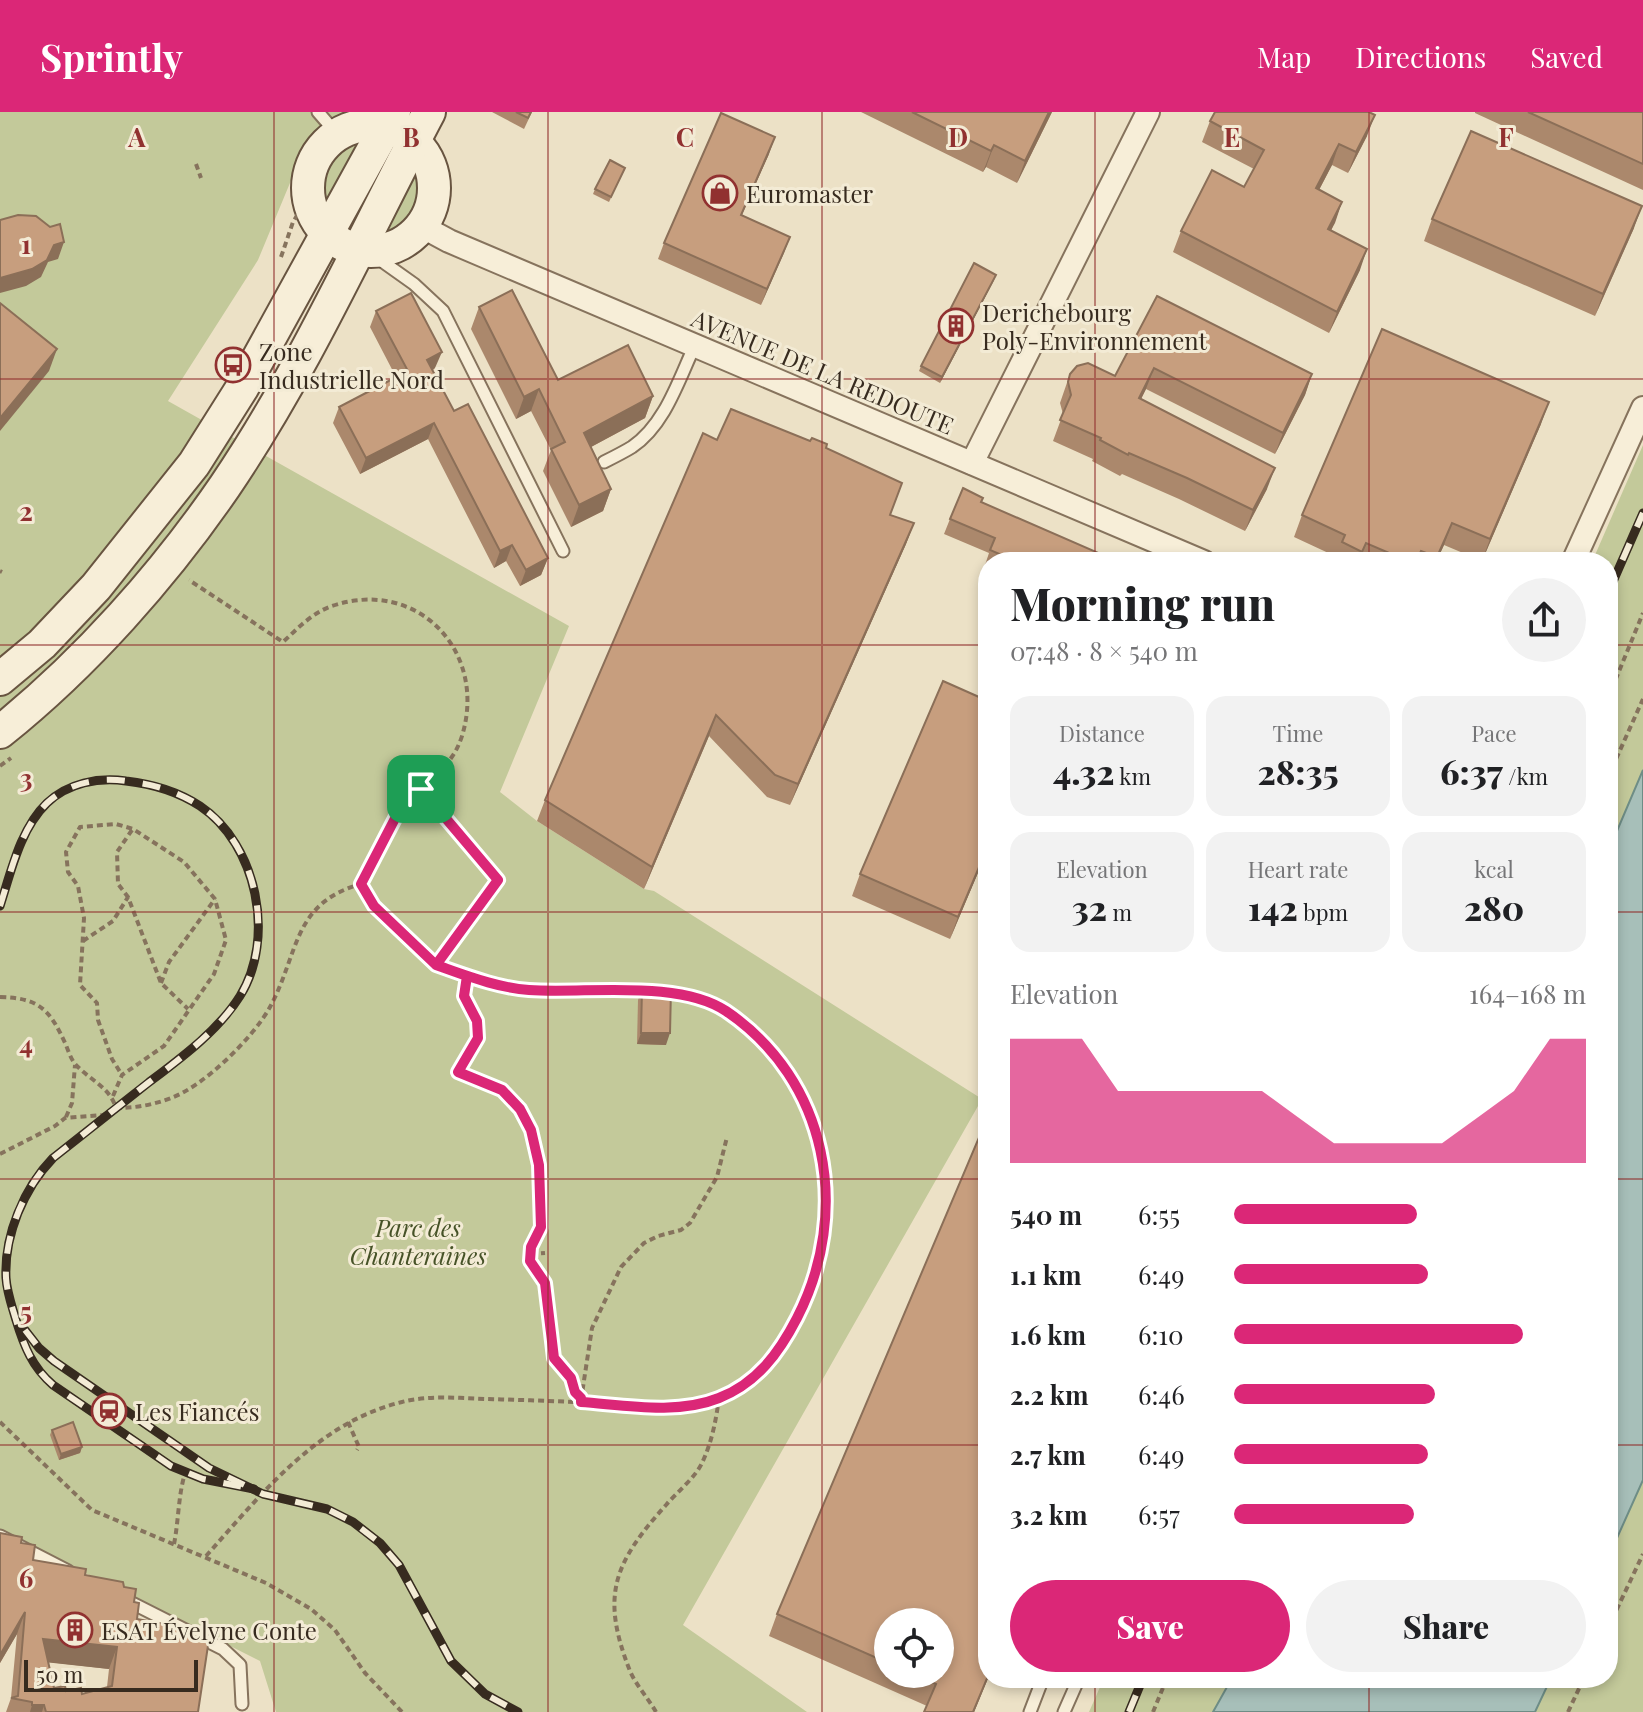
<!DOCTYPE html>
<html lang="en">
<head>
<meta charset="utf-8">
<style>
	:root { --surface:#fff; --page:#f2f2f2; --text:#202124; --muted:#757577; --accent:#db2777 }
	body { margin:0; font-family:"Playfair Display",serif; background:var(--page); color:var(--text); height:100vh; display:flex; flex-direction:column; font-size:30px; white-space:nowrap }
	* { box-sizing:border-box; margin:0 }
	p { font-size:26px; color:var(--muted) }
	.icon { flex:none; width:44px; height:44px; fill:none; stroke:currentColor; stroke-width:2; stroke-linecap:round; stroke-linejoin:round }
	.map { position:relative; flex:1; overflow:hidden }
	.sheet { position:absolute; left:978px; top:440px; width:640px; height:1136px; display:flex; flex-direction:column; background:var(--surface); border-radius:32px; box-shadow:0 4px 12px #0003 }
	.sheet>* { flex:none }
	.fabs { position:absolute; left:874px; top:1496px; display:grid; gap:16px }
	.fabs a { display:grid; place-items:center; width:80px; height:80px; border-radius:50%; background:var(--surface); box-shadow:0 4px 12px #0003; font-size:40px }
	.scale { position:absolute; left:24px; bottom:20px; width:174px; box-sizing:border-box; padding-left:8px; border:4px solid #372b1f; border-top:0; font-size:22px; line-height:28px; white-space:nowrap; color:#372b1f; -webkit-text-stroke:6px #f3ebd5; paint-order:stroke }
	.pin { position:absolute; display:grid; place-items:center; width:68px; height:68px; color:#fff; margin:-34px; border-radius:16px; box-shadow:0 4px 12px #0006 }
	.round { display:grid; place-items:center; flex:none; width:84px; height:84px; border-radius:42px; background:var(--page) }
	.overview { display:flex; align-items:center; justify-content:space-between; height:136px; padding:0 32px }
	h1 { font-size:44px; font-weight:800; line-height:60px }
	.metrics { display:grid; grid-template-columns:repeat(3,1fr); gap:12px; height:136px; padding:8px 32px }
	.metrics div { display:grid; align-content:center; border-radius:20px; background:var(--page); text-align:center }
	.metrics b { font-size:34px; font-weight:800 }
	.metrics small { font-size:22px; font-weight:400 }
	.metrics p { font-size:22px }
	.chart { height:224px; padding:16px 32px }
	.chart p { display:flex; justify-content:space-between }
	.chart svg { width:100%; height:144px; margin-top:8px; fill:var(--accent); opacity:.7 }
	.action { display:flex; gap:16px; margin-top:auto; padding:16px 32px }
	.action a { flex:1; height:92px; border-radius:48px; background:var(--accent); color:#fff; font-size:32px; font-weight:800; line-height:92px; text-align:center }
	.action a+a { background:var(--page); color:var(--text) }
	ul { padding:0 32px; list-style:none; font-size:26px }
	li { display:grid; grid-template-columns:128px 96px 1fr; align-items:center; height:60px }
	li i { height:20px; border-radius:10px; background:var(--accent) }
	header { display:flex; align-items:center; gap:48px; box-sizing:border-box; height:112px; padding:0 40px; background:var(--accent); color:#fff }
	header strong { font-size:38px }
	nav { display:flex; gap:44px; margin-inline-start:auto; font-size:28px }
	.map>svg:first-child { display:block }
</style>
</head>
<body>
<header>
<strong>Sprintly</strong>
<nav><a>Map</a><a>Directions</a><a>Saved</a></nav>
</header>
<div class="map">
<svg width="1643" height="1600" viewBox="0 0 1643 1600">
	<rect width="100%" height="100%" fill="#ece1c6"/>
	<g fill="#c3c99a">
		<polygon points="0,0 348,0 315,19 302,42 258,148 168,289 569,514 500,680 537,709 644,777 654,779 982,987 683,1513 807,1600 276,1600 260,1549 0,1418"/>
		<path d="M 357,26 L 360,26 L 360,29 L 327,91 L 323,92 C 313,63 331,38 357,26 Z"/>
		<path d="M 416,57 C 426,84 413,117 383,123 Z"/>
		<polygon points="1643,333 1643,658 1608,740 1608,450 1592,450"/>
		<polygon points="1643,1368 1643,1600 1535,1600 1551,1566 1608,1566 1608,1446"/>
		<polygon points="1104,1566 1232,1566 1213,1600 1089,1600"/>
	</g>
	<g fill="#a7bfb9" stroke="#6e8d86" stroke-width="2">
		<polygon points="1643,658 1643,1368 1608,1446 1608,740"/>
		<polygon points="1232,1566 1551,1566 1535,1600 1213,1600"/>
	</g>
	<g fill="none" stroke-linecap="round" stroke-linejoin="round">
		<g stroke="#86735d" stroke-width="15">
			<g id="lane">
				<polyline points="318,0 337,22"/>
				<polyline points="369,140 414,172 443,199 563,439"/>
				<path d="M 604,350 C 614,345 624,340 632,335 C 665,313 679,267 695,233"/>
				<polyline points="0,1424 68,1459"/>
				<polyline points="126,1488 223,1537 240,1553 242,1592"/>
				<polyline points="1030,1600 1043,1566"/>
				<polyline points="1064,1600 1079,1566"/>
			</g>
		</g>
		<g stroke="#86735d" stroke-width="26">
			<g id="street">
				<polyline points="423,115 449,129 1204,450"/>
				<polyline points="972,351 1148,0"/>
				<polyline points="1573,450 1643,296"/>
			</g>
		</g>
		<g stroke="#685440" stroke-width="36">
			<g id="secondary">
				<circle cx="371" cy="76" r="63"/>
				<polyline points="0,567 42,532 96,475 194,352 242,276 394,0"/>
				<path d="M 0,620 C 85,552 164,463 225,374 C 305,256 363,125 429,0"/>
			</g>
		</g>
		<g stroke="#86735d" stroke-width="4" stroke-dasharray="6 4" stroke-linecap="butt">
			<polyline points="196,52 201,66"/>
			<polyline points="281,145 293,110 308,86"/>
			<polyline points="0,459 2,460"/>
			<polyline points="1608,586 1643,501"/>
			<polyline points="0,654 11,646"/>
			<polyline points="1608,665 1643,587"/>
			<polyline points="421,677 498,768 436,853"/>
			<polyline points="132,718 117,740 118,772 128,785 161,871 188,897"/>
			<polyline points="361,772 374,794 436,853 526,878 644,880"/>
			<polyline points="83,829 113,809 128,785"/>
			<polyline points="467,864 464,884 477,909 478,926 458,960 502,978 520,997 531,1018 539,1053 541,1115 531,1135 530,1149 545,1171 554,1246 571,1266 575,1280 581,1286"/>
			<polyline points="161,871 169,850 215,787"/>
			<path d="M 0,885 C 40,886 50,898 66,933 C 69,941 72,950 78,955 C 92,969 110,976 116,996 C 135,996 153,993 171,986 C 204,974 253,926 270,895 C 299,842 292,791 361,772 C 373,750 389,710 404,692 C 425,666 451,659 462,624 C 488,539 417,465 332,494 C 312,501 298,516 283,530 L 189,468"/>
			<polyline points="113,984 122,963 164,934 214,862 226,828 215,787 184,750 133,717 116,712 80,715 66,740 68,760 78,774 84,806 80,873 97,891 98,908 112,947 122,963"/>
			<polyline points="66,1005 72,991 75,953"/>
			<polyline points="0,1042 55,1014 65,1006 103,1003 116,996"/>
			<polyline points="531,1142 545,1141"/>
			<polyline points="581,1288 592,1216 621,1155 644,1131 658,1124 681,1118 690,1111 717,1065 727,1025"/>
			<polyline points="0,1310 92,1398 266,1471 311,1497 335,1518 365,1561 402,1600"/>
			<polyline points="348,1310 359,1335 357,1338"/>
			<path d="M 174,1432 C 179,1407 178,1382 186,1358"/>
			<path d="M 206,1444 C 262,1382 316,1311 402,1290 C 429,1283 458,1286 486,1287 C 522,1288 558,1289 594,1291 C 628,1293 664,1299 697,1292 C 763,1280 802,1215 816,1154 C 819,1138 825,1122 826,1107 C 831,1062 818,1011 796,973 C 769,927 722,886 669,881"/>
			<polyline points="1608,1516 1643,1442"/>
			<path d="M 656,1600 C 648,1586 636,1573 630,1559 C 600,1483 614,1451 666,1393 C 677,1380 695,1366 702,1351 C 712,1330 716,1308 719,1286"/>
			<polyline points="1153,1600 1167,1566"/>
			<polyline points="1568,1600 1584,1566"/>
		</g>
		<use href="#lane" stroke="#f7eed8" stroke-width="11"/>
		<use href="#street" stroke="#f7eed8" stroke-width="22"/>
		<use href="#secondary" stroke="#f7eed8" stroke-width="32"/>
		<g stroke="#372b1f" stroke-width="9">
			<g id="rail">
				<polyline points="1608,481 1643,401"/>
				<path d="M 0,794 C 11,760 20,717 47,691 C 68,671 98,665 126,669 C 153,672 177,679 200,694 C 257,732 276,826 240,884 C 218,919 181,946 148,971 C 116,996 85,1021 53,1046 C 24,1076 4,1123 6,1166 C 7,1181 12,1194 16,1208 C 24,1234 32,1255 53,1273 L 171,1354 L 203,1367 L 254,1377"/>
				<polyline points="25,1218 39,1236 54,1249 209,1356 263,1382 327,1397 353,1410 380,1431 399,1453 451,1549 485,1582 518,1600"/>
				<polyline points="1129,1600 1143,1566"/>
			</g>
		</g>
		<use href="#rail" stroke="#f3ebd5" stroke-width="6" stroke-dasharray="18" stroke-linecap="butt"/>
	</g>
	<g fill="#ab886c" fill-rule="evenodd">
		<polygon points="492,0 532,0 524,17"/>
		<polygon points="861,0 1052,0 1017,71 986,55 983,60"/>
		<polygon points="1475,0 1643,0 1643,78 1475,1"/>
		<polygon points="1210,9 1367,24 1348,61 1332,53 1319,78 1342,90 1331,119 1360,158 1329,221 1173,140 1181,119 1244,75 1254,57 1202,30"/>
		<polygon points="769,42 742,103 790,125 761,193 658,147 664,131"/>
		<polygon points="625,56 609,90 593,82 595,77"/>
		<polygon points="1432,107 1634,116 1595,204 1424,129"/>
		<polygon points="994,168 940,271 919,259 921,254"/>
		<polygon points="1157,184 1312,262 1305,283 1275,342 1146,277 1141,287 1267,377 1245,419 1179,387 1122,362 1120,364 1092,349 1093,347 1053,329 1063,302 1060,291 1070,262 1115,264"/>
		<polygon points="479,195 558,268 653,284 645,306 591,335 611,377 603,399 571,415 543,359 551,338 531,299 516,307 471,217"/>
		<polygon points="376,199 435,256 433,258 454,299 548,446 541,463 520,474 506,449 494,456 428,327 360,362 333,311 339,295 396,265 370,215"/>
		<polygon points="1541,312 1482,449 1444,433 1436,450 1335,450 1337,445 1294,425 1302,403"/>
		<polygon points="717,328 826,336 891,403 914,411 906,432 790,693 767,685 709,624 644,777 537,709 545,688"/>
		<polygon points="982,390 1109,450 988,450 988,455 985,453 989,441 944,422 950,407"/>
		<polygon points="988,589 988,737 950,827 852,784 860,762"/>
		<polygon points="642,877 666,933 637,932 638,888"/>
		<path d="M 983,1016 L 988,1018 L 988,1566 L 974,1600 L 924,1600 L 927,1594 L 769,1524 L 777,1502 ZM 888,1510 L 940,1510 L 940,1562 L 888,1562 Z"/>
		<polygon points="52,1318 82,1335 80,1341 59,1348 50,1323"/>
		<path d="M 0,1421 L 21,1431 L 33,1448 L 124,1475 L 134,1490 L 137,1507 L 181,1522 L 198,1600 L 6,1600 L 11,1586 L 17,1522 L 0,1551 ZM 48,1550 L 109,1557 L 107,1575 L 82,1582 L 54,1576 Z"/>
	</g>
	<g fill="#8b6f58">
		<polygon points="1049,0 1052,0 1017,71 1025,49"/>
		<polygon points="1375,3 1367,24 1348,61 1356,40"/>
		<polygon points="775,25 769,42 734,119 741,103"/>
		<polygon points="1339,32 1332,53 1309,97 1316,76"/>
		<polygon points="994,33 986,55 983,60 991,39"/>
		<polygon points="1342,90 1335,111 1320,138 1328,117"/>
		<polygon points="1642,94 1634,116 1595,204 1603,182"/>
		<polygon points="790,125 784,141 761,193 767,177"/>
		<polygon points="64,130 58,147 48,150 41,165 26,174 0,181 0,166 54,133"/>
		<polygon points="1367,137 1360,158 1329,221 1337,200"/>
		<polygon points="996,163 994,168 940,271 942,265"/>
		<polygon points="57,237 49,259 0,319 0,306"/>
		<polygon points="442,240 435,256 421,265 427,248"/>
		<polygon points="1154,256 1146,277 1131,307 1139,286"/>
		<polygon points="1312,262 1305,283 1275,342 1283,321"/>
		<polygon points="539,277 531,299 516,307 524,285"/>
		<polygon points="653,284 645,306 576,343 584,321"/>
		<polygon points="1549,290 1541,312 1482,449 1490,427"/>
		<polygon points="434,311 428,327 360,362 366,346"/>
		<polygon points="1275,356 1267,377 1245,419 1253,398"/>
		<polygon points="611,377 603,399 571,415 579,393"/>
		<polygon points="914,411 906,432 790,693 798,672"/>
		<polygon points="1452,411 1444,433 1436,450 1435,450"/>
		<polygon points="512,433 506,449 494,456 500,439"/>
		<polygon points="548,446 541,463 520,474 526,458"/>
		<polygon points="716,603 709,624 644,777 652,755"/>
		<polygon points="988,734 988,737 950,827 958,805"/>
		<polygon points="641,921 670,921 666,933 637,932"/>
		<polygon points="82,1335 80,1341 59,1348 61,1342"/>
		<polygon points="25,1500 17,1522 0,1551 0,1543"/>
		<polygon points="43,1527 117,1535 109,1557 35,1549"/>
		<polygon points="988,1564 988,1566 974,1600 973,1600"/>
		<polygon points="32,1593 44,1593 42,1600 30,1600"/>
	</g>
	<g fill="#c79e7e" stroke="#8b6f58" stroke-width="2" fill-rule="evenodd">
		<polygon points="516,0 531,0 528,6"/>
		<polygon points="912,0 1049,0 1025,49 994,33 991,39"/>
		<polygon points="1215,0 1369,0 1375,3 1356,40 1339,32 1316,76 1342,90 1328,117 1367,137 1337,200 1181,119 1212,58 1244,75 1264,38 1210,9"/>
		<polygon points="1528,0 1643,0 1643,52"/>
		<polygon points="721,1 775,25 741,103 790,125 767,177 664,131"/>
		<polygon points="1471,19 1642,94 1603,182 1432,107"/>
		<polygon points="610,48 625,56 611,85 595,77"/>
		<polygon points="18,103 36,104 50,115 60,112 64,130 54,133 47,148 32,157 0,166 0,108"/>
		<polygon points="974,151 996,163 942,265 921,254"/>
		<polygon points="512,178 558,268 628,233 653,284 584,321 611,377 579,393 551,337 565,330 539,277 524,285 479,195"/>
		<polygon points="411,181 442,240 427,248 454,299 468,292 548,446 526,458 512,433 500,439 434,311 366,346 339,295 408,259 376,199"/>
		<polygon points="1157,184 1312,262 1283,321 1154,256 1139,286 1275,356 1253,398 1187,366 1129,341 1128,343 1100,328 1101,326 1060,308 1071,283 1068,270 1070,262 1077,254 1088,251 1115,264"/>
		<polygon points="0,191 57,237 0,306"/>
		<polygon points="1382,217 1549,290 1490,427 1452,411 1437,445 1421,439 1416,450 1410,450 1366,431 1362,440 1342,430 1345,423 1302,403"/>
		<polygon points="731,297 810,329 812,326 827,332 826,336 902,371 890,403 914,411 798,672 775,663 716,603 652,755 545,688 703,321 717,328"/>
		<polygon points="963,376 983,386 981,390 1110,446 1109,450 1018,450 990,438 995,426 950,407"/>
		<polygon points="943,569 988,589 988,734 958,805 860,762"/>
		<polygon points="642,877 671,877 670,921 641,921"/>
		<polygon points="983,1016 988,1018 988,1564 973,1600 924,1600 936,1572 913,1562 940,1562 940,1510 888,1510 888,1551 777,1502"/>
		<polygon points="73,1310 82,1335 61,1342 52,1318"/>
		<path d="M 0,1421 L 22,1425 L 21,1431 L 35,1433 L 33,1448 L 86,1457 L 85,1463 L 123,1470 L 124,1475 L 136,1477 L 134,1490 L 139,1491 L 137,1507 L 182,1515 L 181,1522 L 209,1527 L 198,1600 L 46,1600 L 44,1593 L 32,1593 L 32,1590 L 11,1586 L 18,1584 L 25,1500 L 0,1543 ZM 43,1527 L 117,1535 L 112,1574 L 82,1582 L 81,1576 L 66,1579 L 65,1574 L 54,1576 Z"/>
	</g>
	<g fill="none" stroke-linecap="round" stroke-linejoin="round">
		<g stroke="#fff" stroke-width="16">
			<path id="route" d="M 421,677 L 402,693 L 361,772 L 374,794 L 436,853 L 467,864 L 464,884 L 477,909 L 478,926 L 458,960 L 502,978 L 520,997 L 531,1018 L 539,1053 L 541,1115 L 531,1135 L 530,1149 L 545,1171 L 554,1246 L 571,1266 L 575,1280 L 581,1286 L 581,1290 C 624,1293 677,1303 719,1286 C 757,1271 779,1241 797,1206 C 852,1099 828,968 726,899 C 678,867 586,882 529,878 C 498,876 465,863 436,853 L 498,768 L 421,677"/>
		</g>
		<use href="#route" stroke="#db2777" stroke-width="10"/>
	</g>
	<path fill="none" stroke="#913130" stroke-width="2" stroke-opacity="0.55" d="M 274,0 L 274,1600M 548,0 L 548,1600M 822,0 L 822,1600M 1095,0 L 1095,450M 1369,0 L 1369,450M 0,267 L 1643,267M 0,533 L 988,533M 1608,533 L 1643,533M 0,800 L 988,800M 1608,800 L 1643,800M 0,1067 L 988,1067M 1608,1067 L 1643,1067M 0,1333 L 988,1333M 1608,1333 L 1643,1333M 1095,1566 L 1095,1600M 1369,1566 L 1369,1600"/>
	<defs>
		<g id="shop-ring" transform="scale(1.8)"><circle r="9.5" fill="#f3ebd5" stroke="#913130" stroke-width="1.5"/><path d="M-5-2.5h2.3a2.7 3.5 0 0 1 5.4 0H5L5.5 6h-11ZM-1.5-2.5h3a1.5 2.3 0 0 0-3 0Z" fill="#913130"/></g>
		<g id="building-ring" transform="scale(1.8)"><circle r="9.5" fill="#f3ebd5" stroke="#913130" stroke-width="1.5"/><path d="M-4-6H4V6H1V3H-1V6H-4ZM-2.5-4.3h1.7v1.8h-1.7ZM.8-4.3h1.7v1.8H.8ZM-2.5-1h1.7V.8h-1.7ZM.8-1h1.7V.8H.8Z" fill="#913130"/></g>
		<g id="bus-ring" transform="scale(1.8)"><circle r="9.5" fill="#f3ebd5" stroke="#913130" stroke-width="1.5"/><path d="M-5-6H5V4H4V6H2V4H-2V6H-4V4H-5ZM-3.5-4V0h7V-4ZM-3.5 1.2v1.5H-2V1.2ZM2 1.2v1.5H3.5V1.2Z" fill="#913130"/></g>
		<g id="station-ring" transform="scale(1.8)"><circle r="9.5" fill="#f3ebd5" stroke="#913130" stroke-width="1.5"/><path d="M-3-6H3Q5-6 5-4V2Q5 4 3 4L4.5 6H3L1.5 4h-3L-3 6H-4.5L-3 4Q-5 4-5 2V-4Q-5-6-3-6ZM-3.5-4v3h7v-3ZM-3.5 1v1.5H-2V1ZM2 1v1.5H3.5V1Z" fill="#913130"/></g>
	</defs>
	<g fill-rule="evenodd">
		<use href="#shop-ring" x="720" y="81"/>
		<use href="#building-ring" x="956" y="214"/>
		<use href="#bus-ring" x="233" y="253"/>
		<use href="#station-ring" x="109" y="1299"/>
		<use href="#building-ring" x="75" y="1518"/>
	</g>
	<g text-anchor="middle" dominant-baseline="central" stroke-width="6" stroke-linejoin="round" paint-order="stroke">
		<g font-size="24" fill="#372b1f" stroke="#f3ebd5" text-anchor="start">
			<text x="746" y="81">Euromaster</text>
			<text x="982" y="200">Derichebourg<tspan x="982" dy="28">Poly-Environnement</tspan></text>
			<text x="259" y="239">Zone<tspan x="259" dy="28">Industrielle Nord</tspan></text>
			<text x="135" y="1299">Les Fiancés</text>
			<text x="101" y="1518">ESAT Évelyne Conte</text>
		</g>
		<g font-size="24" fill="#372b1f" stroke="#f3ebd5">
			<text transform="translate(823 259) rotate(23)">AVENUE DE LA REDOUTE</text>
		</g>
		<g font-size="24" font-style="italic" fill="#465227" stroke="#f3ebd5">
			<text x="418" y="1115">Parc des<tspan x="418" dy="28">Chanteraines</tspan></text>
		</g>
	</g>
	<g font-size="26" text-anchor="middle" font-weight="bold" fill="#913130" stroke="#f3ebd5" stroke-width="6" stroke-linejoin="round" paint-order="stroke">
		<text x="137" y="35">A</text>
		<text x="411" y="35">B</text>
		<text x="685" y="35">C</text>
		<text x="958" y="35">D</text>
		<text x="1232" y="35">E</text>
		<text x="1506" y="35">F</text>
		<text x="26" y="142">1</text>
		<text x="26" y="409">2</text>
		<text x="26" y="676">3</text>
		<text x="26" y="942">4</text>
		<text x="26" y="1209">5</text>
		<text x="26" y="1476">6</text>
	</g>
</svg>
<div class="fabs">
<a><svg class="icon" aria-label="locate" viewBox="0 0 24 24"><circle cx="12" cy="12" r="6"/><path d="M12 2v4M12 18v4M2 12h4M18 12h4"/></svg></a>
</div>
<div class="scale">50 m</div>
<div class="pin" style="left:421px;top:677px;background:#1e9e55"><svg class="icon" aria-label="arrive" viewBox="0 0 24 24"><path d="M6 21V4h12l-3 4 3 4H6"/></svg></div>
<section class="sheet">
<div class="overview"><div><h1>Morning run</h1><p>07:48 · 8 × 540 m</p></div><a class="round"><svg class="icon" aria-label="share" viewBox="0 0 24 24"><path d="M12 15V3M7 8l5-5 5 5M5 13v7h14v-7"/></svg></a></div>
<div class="metrics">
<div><p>Distance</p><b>4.32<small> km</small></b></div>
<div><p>Time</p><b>28:35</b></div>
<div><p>Pace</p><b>6:37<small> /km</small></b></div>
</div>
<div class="metrics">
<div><p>Elevation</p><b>32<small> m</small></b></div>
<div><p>Heart rate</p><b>142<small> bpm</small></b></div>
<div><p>kcal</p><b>280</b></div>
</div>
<div class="chart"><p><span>Elevation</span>164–168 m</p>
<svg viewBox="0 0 160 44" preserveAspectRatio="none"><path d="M0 44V6L10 6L20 6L30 22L40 22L50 22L60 22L70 22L80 30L90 38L100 38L110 38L120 38L130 30L140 22L150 6L160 6V44z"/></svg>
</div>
<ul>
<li><b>540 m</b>6:55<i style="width:52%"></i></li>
<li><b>1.1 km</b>6:49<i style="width:55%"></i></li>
<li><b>1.6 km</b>6:10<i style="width:82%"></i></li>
<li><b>2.2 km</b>6:46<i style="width:57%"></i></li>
<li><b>2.7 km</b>6:49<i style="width:55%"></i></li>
<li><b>3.2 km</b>6:57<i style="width:51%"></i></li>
</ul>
<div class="action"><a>Save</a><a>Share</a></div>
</section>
</div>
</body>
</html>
